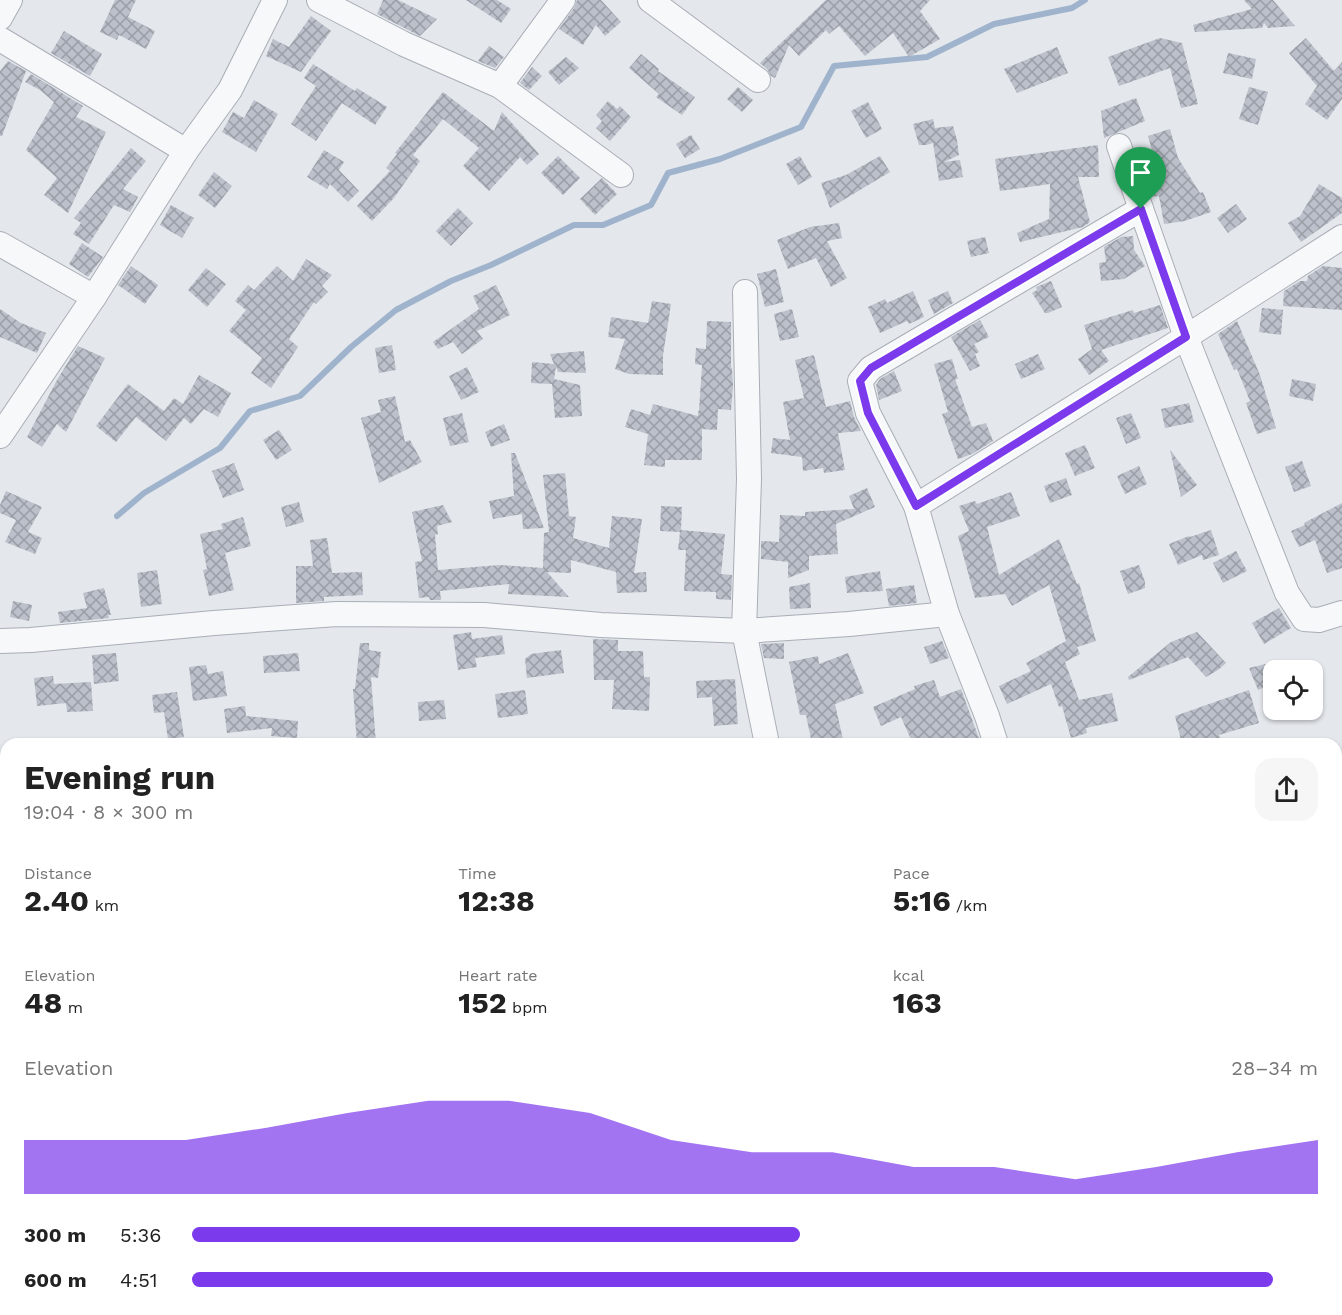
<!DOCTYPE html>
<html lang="en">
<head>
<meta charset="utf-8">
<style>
	:root { --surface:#fff; --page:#f6f6f6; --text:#222; --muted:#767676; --accent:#7c3aed }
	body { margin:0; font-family:"Work Sans",sans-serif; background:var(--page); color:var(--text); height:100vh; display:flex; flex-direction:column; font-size:22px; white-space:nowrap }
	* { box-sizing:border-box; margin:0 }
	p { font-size:20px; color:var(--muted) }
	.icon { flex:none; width:33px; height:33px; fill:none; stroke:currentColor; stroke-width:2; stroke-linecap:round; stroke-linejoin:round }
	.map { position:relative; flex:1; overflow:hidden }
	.sheet { position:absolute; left:0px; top:738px; width:1342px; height:578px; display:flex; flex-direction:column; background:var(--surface); border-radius:18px 18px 0 0; box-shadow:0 2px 4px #0004 }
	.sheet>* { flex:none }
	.controls { position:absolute; left:1263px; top:660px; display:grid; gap:12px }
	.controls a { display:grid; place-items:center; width:60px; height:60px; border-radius:12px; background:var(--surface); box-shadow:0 2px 4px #0004; font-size:30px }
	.pin { position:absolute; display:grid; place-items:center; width:51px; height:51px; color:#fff; margin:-62px -26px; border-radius:50% 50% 50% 0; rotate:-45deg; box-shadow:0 0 6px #0007 }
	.pin .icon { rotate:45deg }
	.round { display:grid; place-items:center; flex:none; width:63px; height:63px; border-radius:18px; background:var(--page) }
	.head { display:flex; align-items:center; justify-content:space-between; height:102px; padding:0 24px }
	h1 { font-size:33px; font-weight:700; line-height:45px }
	.metrics { display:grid; grid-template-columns:repeat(3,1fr); gap:9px; height:102px; padding:6px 24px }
	.metrics div { display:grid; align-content:center }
	.metrics b { font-size:30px; font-weight:700 }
	.metrics small { font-size:16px; font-weight:400 }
	.metrics p { font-size:16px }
	.chart { height:168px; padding:12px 24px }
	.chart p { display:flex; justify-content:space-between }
	.chart svg { width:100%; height:108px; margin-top:6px; fill:var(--accent); opacity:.7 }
	ul { padding:0 24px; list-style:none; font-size:20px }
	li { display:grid; grid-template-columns:96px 72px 1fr; align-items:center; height:45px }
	li i { height:15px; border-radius:8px; background:var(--accent) }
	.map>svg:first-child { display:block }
</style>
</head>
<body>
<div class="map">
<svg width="1342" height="1315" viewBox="0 0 1342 1315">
	<defs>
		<pattern id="building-cross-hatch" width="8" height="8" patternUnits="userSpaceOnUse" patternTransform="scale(1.5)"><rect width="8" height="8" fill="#bbc0ca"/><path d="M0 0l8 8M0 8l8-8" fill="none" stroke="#989da6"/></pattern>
	</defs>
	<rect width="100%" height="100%" fill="#e4e7ec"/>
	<polygon fill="#d2d6de" points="522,1310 1256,1310 1256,1315 523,1315"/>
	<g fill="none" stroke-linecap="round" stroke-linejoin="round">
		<polyline stroke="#9fb4cc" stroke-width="6" points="117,516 144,493 220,448 250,411 300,396 351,347 396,310 451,281 491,265 574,225 603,225 651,205 668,173 720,159 801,127 834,66 927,57 994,24 1072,8 1085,0"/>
	</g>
	<g fill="url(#building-cross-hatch)">
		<polygon points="115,0 136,0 128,17 155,31 146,49 119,35 117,40 100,32"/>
		<polygon points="383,0 398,0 437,19 420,36 377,14"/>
		<polygon points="466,0 497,0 511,9 501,23"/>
		<polygon points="577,0 601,0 621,22 605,36 596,25 583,45 559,29 574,8"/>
		<polygon points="826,0 930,0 920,11 940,39 909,57 893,33 865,56 839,26 829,34 826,30 799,56 789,45 775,78 771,76 767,69 760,63"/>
		<polygon points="1244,0 1273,0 1295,26 1268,28 1264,23 1262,28 1195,32 1193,25 1252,9"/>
		<polygon points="311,16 331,31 301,72 266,56 273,39 289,47"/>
		<polygon points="64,31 102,54 90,76 51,53"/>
		<polygon points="1160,38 1182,43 1198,104 1181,108 1170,68 1119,86 1108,57"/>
		<polygon points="1306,38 1334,71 1342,62 1342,99 1327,120 1305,104 1317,86 1289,53"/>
		<polygon points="489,46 504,57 495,68 478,61"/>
		<polygon points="1057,47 1068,73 1017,93 1004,69"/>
		<polygon points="1228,53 1256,59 1252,79 1223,73"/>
		<polygon points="641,54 659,69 658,71 695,97 682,115 656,97 659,94 629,68"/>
		<polygon points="566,57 579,68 559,85 548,72"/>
		<polygon points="8,61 26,71 2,136 0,136 0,71"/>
		<polygon points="313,64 355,91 357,88 387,107 375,125 342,103 316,141 291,124 316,86 304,78"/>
		<polygon points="532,67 542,76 529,90 520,83"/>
		<polygon points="31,74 83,106 76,117 106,132 68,213 44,195 57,178 26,150 54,102 40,90 25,82"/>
		<polygon points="738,87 753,100 742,112 727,99"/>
		<polygon points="1249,87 1268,92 1258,125 1239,119"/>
		<polygon points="443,92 494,131 502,112 539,154 527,165 520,157 489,191 463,166 479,148 443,119 413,155 420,161 394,198 372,221 357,206 390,171 386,168 397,154 395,153"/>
		<polygon points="1136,98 1145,121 1104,138 1101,111"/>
		<polygon points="254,100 278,114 256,152 222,132 233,112 244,118"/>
		<polygon points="608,101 617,109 620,106 631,117 610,141 596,128 602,121 596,115"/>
		<polygon points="868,102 882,129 866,138 851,111"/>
		<polygon points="933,119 935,128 953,126 957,140 959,155 944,162 960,160 963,177 939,181 933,143 926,145 919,145 913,124"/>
		<polygon points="1170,129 1178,158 1200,193 1203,192 1211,212 1185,221 1164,224 1159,196 1152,197 1146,180 1160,178 1148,136"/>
		<polygon points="691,135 700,149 685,158 676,144"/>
		<polygon points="1098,145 1099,177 1078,177 1090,222 1083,227 1020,242 1017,233 1049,219 1050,184 1000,191 995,159"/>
		<polygon points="131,148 146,161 123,189 138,197 130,212 114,205 89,244 73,234 81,223 74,218"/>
		<polygon points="324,150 344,162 339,170 359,191 348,202 330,184 327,189 307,177"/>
		<polygon points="558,156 580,178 563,195 541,173"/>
		<polygon points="800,156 812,177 798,185 786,164"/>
		<polygon points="880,156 890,172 830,208 821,183 846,175"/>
		<polygon points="214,172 232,186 215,208 198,195"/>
		<polygon points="602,178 617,194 595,215 580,199"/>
		<polygon points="1319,184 1342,198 1342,213 1301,242 1288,223 1300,216"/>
		<polygon points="1236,204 1247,219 1228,233 1217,218"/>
		<polygon points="171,205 194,218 182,238 160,225"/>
		<polygon points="458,208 473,223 451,246 436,231"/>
		<polygon points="839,223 842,238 827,241 847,278 831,287 816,258 788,269 777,240 810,227"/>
		<polygon points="1133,236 1134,250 1145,266 1124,279 1101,281 1099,263 1106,262 1104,247 1121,237"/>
		<polygon points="985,237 989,253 971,257 967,241"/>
		<polygon points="82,243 103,257 88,277 69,264"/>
		<polygon points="306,259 332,275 322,286 328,292 316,304 314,302 289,339 298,347 271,388 251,373 262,358 229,331 246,310 235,301 248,285 254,290 277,266 293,281"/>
		<polygon points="131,266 158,285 145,304 118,285"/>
		<polygon points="1323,266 1342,268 1342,310 1283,306 1284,291 1300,281 1307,281 1308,276"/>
		<polygon points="206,268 226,284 207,307 188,290"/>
		<polygon points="776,269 784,302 765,307 757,274"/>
		<polygon points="1051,281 1062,307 1048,313 1045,313 1032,293 1037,290 1036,287"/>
		<polygon points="496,285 510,315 477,331 483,339 462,354 453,342 438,349 433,342 479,309 473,296"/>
		<polygon points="913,291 924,317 909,324 907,321 880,333 868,307 885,299 887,303"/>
		<polygon points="948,291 953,303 934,314 928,300"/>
		<polygon points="652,301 671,304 663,355 663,375 629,374 615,369 625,339 608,337 611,317 648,323"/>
		<polygon points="1160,305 1168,328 1101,350 1109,361 1089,375 1078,359 1092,349 1084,325 1133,310 1134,313"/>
		<polygon points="1262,308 1283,310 1281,335 1259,332"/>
		<polygon points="0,309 21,323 46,333 37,353 0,337"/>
		<polygon points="792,309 799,337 780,341 774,314"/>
		<polygon points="980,320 989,337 974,344 979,352 975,354 980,366 970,371 951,337"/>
		<polygon points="707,321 731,322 731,368 732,368 733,386 731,410 718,409 717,430 702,429 702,460 665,460 665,467 644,465 648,434 625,427 631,409 650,415 653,404 698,416 698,411 699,411 702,365 695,364 696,348 706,349"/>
		<polygon points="1237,321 1260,375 1276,428 1257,434 1246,403 1250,401 1237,369 1234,370 1218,334"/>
		<polygon points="392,345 396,370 379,373 375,348"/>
		<polygon points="78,346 105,358 66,432 57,424 42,447 27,437 57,380"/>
		<polygon points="584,351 586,373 558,372 556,366 554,379 580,385 582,416 555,418 552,384 531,383 532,362 554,364 550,354"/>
		<polygon points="1038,354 1045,369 1021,379 1015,364"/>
		<polygon points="814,355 826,407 850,401 854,417 861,431 838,433 845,470 824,473 823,468 803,471 802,457 771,453 773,438 790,440 783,402 804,398 795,360"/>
		<polygon points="952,359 958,379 955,379 972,427 986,423 993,441 972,454 958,459 942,414 948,412 934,364"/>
		<polygon points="467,367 479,392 461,400 449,376"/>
		<polygon points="894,371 902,391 879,400 876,385 880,379"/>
		<polygon points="199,375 231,393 218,417 204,409 191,424 184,418 166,441 136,417 116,442 96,426 128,384 164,411 174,398 183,404"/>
		<polygon points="1292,379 1316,384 1313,401 1289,396"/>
		<polygon points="395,396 405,442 410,440 422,462 379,483 361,418 381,412 378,400"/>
		<polygon points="1189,403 1194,422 1165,428 1161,409"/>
		<polygon points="462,413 469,442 450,446 443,418"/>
		<polygon points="1131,413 1141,438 1126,444 1116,418"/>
		<polygon points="504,424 510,440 491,447 485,432"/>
		<polygon points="279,430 292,450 276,460 263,440"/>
		<polygon points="1085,445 1095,468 1075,476 1065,453"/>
		<polygon points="1170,450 1197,485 1181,497"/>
		<polygon points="511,453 515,453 544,528 523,529 522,514 493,519 489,501 514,496"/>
		<polygon points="1302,461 1311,486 1294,492 1285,467"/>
		<polygon points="234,463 244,490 223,498 212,471"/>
		<polygon points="1139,466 1147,484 1125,494 1117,476"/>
		<polygon points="565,473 569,516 576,517 573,538 609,548 612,516 642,519 634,573 646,572 647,592 617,593 616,572 571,560 571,573 547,572 569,597 508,594 509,584 440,591 441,600 430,600 429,597 419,598 415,562 422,561 412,512 443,505 452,522 437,526 438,534 435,535 438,570 500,565 543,568 544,533 549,532 543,475"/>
		<polygon points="1066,478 1072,495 1050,503 1044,486"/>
		<polygon points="867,488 875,507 836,524 838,554 809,556 809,570 788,578 788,562 761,559 761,541 779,542 780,515 805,516 805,512 854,509 849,496"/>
		<polygon points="6,491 42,507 28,532 42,538 35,554 5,542 16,520 0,513 0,505"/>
		<polygon points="1011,492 1020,516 987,527 999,575 1059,539 1077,584 1079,583 1096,641 1077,647 1080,654 1065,662 1079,700 1112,693 1118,721 1086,728 1087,733 1071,738 1062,706 1059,707 1051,684 1007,704 999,686 1031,671 1026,663 1066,641 1049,585 1012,606 1005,594 975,598 958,536 969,531 959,506 975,501 977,504"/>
		<polygon points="299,502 304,522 286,527 281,507"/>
		<polygon points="1342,503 1342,568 1327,573 1315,540 1299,547 1291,531 1305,525 1304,523"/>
		<polygon points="661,506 682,507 681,530 725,534 721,574 732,575 731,600 716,599 716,592 684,591 686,550 678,550 680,532 660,531"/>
		<polygon points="243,517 251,546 225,553 234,590 209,596 203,570 207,569 200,534 223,529 221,524"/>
		<polygon points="1211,530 1219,555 1203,560 1202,555 1178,565 1169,544 1189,536 1190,537"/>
		<polygon points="327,538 332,573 362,572 363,595 324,597 324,601 296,603 296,566 313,566 310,540"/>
		<polygon points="1236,551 1247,571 1223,583 1213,563"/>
		<polygon points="1139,565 1145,582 1145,588 1128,594 1120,571"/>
		<polygon points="157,570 162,604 141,607 137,573"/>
		<polygon points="880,571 883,591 847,593 845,577"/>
		<polygon points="810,583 811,608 790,609 789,587"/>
		<polygon points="914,585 917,603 889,606 886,589"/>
		<polygon points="104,588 111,615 108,615 109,618 60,623 58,612 87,608 83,593"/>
		<polygon points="13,601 32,605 29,621 10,617"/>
		<polygon points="1279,608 1291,628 1264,644 1252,623"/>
		<polygon points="471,632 472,639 502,635 505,654 475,658 477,667 458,670 453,635"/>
		<polygon points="1197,632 1226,663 1218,670 1206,677 1188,657 1129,680 1128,677 1171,642"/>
		<polygon points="593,639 618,640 618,651 643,651 644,677 650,677 649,711 612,709 614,680 594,680"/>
		<polygon points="942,641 949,658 930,664 924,647"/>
		<polygon points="360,643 369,643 369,650 381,652 378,678 371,677 376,744 357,744 353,689 355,689"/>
		<polygon points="784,643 784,659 764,658 761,644"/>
		<polygon points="561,650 564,673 527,678 525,659 531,654"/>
		<polygon points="116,653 119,681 94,684 92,655"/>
		<polygon points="298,653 300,671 264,673 263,656"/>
		<polygon points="848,653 864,693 835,704 844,744 812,744 806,715 800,715 789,662 818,656 819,664"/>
		<polygon points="1274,662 1274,683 1258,690 1249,668"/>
		<polygon points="206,665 208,674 223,671 227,696 193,701 189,667"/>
		<polygon points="53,676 54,684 91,682 93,711 67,712 66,703 37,706 34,678"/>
		<polygon points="735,679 738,724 714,726 712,697 697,698 696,681"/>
		<polygon points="934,680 940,697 961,689 981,744 913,744 901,717 881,726 873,707 915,689 914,686"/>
		<polygon points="525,690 528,714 498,718 495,694"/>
		<polygon points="1249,690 1259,723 1219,735 1221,744 1182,744 1175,716"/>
		<polygon points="177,692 184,737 168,739 164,712 154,713 152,695"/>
		<polygon points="444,700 446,719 419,721 418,702"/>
		<polygon points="245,706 246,716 298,721 297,738 271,736 272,728 227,733 224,709"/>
	</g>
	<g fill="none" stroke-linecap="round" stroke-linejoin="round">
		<g stroke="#a9aeb7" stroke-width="26">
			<g id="minor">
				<polyline points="319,0 404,44 500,86 621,175"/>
				<polyline points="650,0 758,80"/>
				<polyline points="0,18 10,0"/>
				<polyline points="0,39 186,151"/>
				<polyline points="500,86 563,0"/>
				<polyline points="1119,146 1186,337 1287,593 1304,619 1319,620 1342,613"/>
				<polyline points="0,244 94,297"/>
				<polyline points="745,292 749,479 744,631 767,744"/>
				<polyline points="0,436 94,297 186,151 230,90 275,0"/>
				<polyline points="916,506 1186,337 1342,237"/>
				<polyline points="0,641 31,640 214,623 337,614 484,615 601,625 744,631 849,624 947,614"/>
				<polyline points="996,744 987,716 947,614 916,506 868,413 860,381 871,368 1141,209"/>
				<polyline points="1336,782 1342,781"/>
				<polyline points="0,821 6,821"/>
				<polyline points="1336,925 1342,925"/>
				<polyline points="0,1059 6,1072"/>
				<polyline points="99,1310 101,1315"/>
				<polyline points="1303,1315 1303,1310"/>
			</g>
		</g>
		<use href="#minor" stroke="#f7f8fa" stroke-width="24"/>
	</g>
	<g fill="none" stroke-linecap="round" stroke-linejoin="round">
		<g stroke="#fff" stroke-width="12">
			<polygon id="route" points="1141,209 1186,337 916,506 868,413 860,381 871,368"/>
		</g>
		<use href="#route" stroke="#7c3aed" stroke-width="8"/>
	</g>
</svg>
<div class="controls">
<a><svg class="icon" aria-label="locate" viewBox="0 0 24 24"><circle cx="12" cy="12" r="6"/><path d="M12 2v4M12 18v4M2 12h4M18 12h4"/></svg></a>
</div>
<div class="pin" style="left:1141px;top:209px;background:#1e9e55"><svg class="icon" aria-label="arrive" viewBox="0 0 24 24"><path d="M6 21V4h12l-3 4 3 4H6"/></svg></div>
<section class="sheet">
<div class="head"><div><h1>Evening run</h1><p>19:04 · 8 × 300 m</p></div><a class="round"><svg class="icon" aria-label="share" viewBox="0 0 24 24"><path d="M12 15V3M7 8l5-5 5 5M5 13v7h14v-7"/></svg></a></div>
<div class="metrics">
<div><p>Distance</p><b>2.40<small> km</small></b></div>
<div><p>Time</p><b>12:38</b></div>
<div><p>Pace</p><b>5:16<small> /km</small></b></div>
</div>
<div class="metrics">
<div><p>Elevation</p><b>48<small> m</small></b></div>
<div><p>Heart rate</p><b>152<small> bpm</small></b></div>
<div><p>kcal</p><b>163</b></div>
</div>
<div class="chart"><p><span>Elevation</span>28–34 m</p>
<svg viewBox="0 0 160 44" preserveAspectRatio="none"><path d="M0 44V22L10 22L20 22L30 17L40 11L50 6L60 6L70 11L80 22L90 27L100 27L110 33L120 33L130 38L140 33L150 27L160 22V44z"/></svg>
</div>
<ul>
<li><b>300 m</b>5:36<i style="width:54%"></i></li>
<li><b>600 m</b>4:51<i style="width:96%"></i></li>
</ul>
</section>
</div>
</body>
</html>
